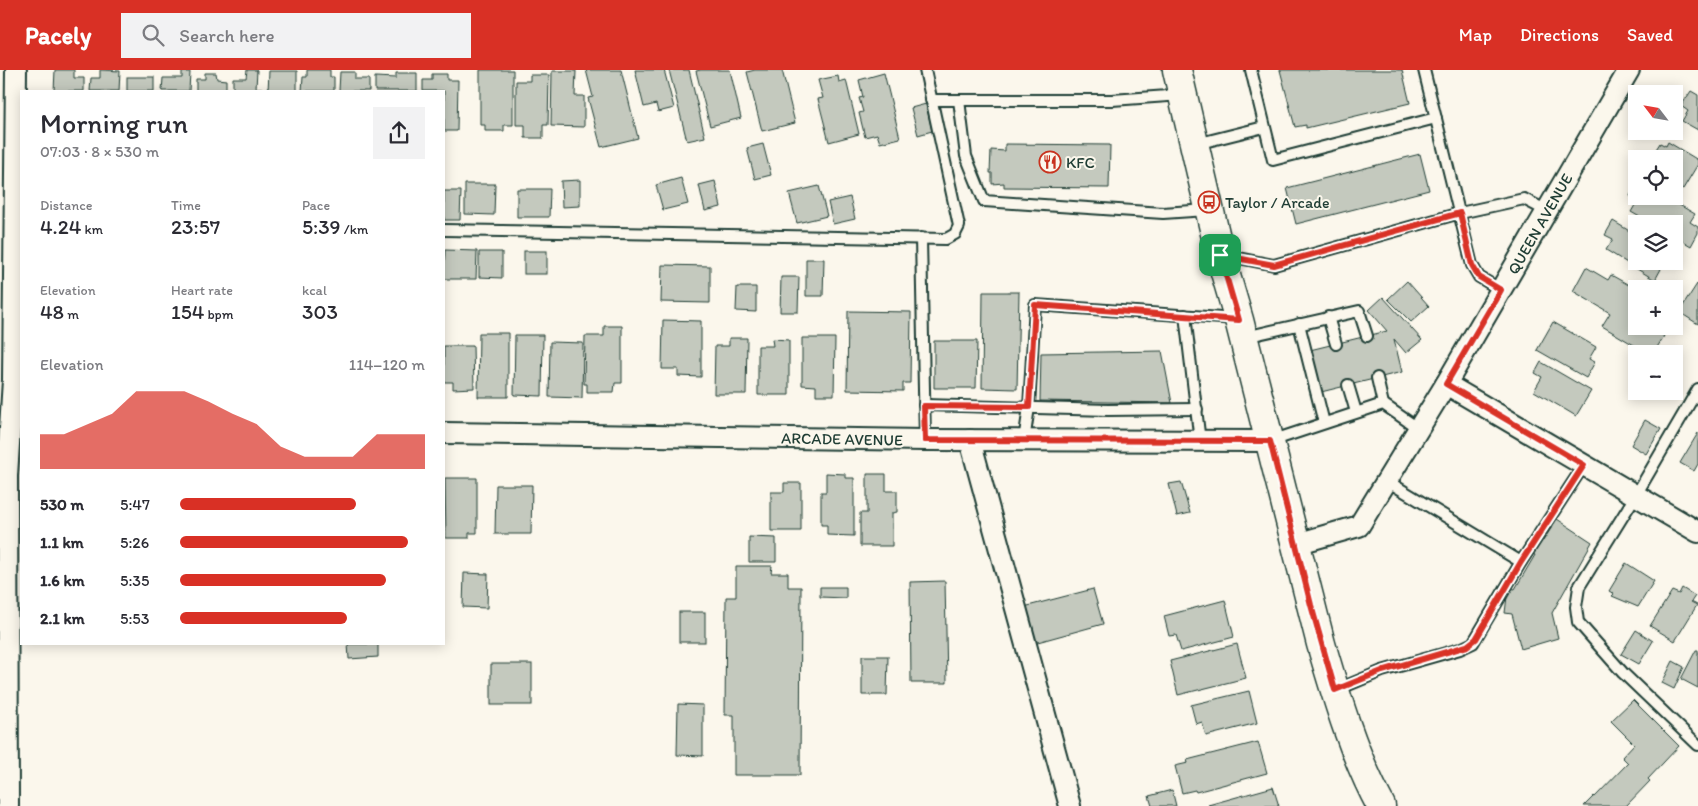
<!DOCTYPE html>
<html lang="en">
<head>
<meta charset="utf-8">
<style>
	:root { --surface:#fff; --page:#f2f2f3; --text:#2b2b33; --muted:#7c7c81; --accent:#d93025 }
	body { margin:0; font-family:Itim,sans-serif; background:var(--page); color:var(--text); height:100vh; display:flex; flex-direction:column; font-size:19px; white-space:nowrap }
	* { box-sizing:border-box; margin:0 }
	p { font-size:16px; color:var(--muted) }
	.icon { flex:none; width:28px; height:28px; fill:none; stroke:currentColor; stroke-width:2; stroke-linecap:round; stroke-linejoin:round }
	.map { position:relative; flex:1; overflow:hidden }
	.drawer { position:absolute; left:20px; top:20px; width:425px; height:555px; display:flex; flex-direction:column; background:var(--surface); border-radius:0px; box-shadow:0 2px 12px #0003 }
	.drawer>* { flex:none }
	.needle { width:32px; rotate:301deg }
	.fabs { position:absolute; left:1628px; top:15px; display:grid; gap:10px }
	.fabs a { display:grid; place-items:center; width:55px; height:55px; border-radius:0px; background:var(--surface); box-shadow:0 2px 12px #0003; font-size:25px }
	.pin { position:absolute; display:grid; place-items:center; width:42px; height:42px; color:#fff; margin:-21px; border-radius:10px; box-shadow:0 2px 8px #0006 }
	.round { display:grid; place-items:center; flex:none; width:52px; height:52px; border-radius:0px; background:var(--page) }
	.head { display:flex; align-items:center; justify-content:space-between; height:85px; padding:0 20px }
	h1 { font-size:28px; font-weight:600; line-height:38px }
	.metrics { display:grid; grid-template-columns:repeat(3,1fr); gap:8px; height:85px; padding:5px 20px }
	.metrics div { display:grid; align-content:center }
	.metrics b { font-size:21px; font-weight:600 }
	.metrics small { font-size:14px; font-weight:400 }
	.metrics p { font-size:14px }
	.chart { height:140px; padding:10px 20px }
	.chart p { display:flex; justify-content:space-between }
	.chart svg { width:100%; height:90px; margin-top:5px; fill:var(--accent); opacity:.7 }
	ul { padding:0 20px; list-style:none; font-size:16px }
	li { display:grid; grid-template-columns:80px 60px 1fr; align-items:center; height:38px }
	li i { height:12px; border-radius:6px; background:var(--accent) }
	header { display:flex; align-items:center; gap:30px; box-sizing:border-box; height:70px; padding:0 25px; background:var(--accent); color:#fff }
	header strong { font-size:24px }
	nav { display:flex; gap:28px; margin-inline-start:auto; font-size:18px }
	.search { width:350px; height:45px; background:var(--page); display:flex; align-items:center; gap:12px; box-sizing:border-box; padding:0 18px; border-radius:0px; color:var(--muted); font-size:19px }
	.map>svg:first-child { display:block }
</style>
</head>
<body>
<header>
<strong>Pacely</strong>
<div class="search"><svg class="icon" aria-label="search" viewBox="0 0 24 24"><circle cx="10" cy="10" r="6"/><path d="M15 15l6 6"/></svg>Search here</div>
<nav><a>Map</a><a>Directions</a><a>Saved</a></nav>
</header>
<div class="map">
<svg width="1698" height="736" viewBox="0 0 1698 736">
	<rect width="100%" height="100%" fill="#fbf7ec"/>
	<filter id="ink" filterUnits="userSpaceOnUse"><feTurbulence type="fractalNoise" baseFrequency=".02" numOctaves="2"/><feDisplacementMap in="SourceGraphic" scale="10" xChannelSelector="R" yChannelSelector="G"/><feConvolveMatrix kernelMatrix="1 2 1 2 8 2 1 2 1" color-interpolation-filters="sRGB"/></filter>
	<g filter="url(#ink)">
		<g fill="#c4c9be" stroke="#1f3d34">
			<polygon points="55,0 74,0 74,8 84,8 84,21 54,21"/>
			<polygon points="100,0 120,1 119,21 90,21 91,8 100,8"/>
			<polygon points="247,0 257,0 256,18 262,18 262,21 233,21 233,8 246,8"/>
			<polygon points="307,0 330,0 330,7 334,7 334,21 302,21 303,7 307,7"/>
			<polygon points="480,0 513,0 513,55 504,55 504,61 485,61 485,55 480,55"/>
			<polygon points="586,0 621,0 638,68 601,77 588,28 593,27"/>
			<polygon points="635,0 664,0 674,38 658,42 656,34 644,37"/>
			<polygon points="669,0 689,0 705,67 687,71"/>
			<polygon points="701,0 730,0 741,48 710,56 696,1"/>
			<polygon points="755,0 782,0 795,53 762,61 747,2"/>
			<polygon points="1280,0 1402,0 1410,33 1306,58 1306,55 1295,57"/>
			<polygon points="269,1 297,1 297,21 268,21"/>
			<polygon points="552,1 576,1 575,26 584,26 584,57 551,56"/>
			<polygon points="182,2 190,2 189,21 162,21 163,8 182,8"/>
			<polygon points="340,2 355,2 355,9 369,9 369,21 339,21"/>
			<polygon points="205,3 216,3 217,9 226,10 226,21 196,21 196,9 205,9"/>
			<polygon points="396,3 417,3 417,21 375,21 375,7 396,8"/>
			<polygon points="884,3 900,68 880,73 877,64 865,67 859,43 863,42 859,28 863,27 859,10"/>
			<polygon points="432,4 447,4 447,10 458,10 457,61 444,61 444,21 423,21 423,10 432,10"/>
			<polygon points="530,5 549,5 548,55 543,55 543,68 525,68 525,55 516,55 516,11 530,11"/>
			<polygon points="838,6 839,12 846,10 859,64 829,72 818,29 823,28 818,10"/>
			<rect x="127" y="7" width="27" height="14"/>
			<polygon points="1691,21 1698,25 1698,60 1682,51 1688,41 1681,36"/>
			<polygon points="926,34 932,61 918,65 911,38"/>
			<polygon points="1668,72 1698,90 1698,94 1683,119 1674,113 1674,89 1650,89 1660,73 1666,76"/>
			<polygon points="763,74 771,105 755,109 747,78"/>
			<polygon points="1005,74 1110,75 1109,118 1004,117 1004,113 992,114 992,103 990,103 991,80 1005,81"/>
			<polygon points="1420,84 1429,120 1296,154 1287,118"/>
			<polygon points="681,108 688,134 663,140 656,115"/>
			<polygon points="580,110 580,136 562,137 561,111"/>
			<polygon points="715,111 721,137 705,141 699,115"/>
			<polygon points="465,114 495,114 494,145 465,144"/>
			<polygon points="1636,115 1636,126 1664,126 1695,144 1690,152 1698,157 1698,163 1691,176 1674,166 1674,154 1652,154 1631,142 1638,130 1630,126"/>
			<polygon points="819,116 827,146 797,153 789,123"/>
			<polygon points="517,119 550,119 549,147 517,147"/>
			<polygon points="444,121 461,121 460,150 444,150"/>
			<polygon points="850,127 855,149 833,154 828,132"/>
			<polygon points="1613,151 1636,165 1636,191 1649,191 1661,199 1655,210 1606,180 1613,169 1605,165"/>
			<polygon points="445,180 477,181 476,209 444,209"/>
			<rect x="524" y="181" width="23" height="23"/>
			<polygon points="479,182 502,182 502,208 479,207"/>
			<polygon points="806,189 824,189 823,226 806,226"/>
			<polygon points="662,195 710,196 710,233 661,232"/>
			<polygon points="1586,197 1608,210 1611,205 1636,219 1636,256 1647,256 1664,266 1653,284 1649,284 1602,256 1610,243 1573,221"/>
			<polygon points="781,207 799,207 798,242 780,242"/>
			<polygon points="1407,211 1429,236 1411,252 1388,229"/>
			<polygon points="1697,214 1698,215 1698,254 1679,242"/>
			<polygon points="737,217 756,217 756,242 736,241"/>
			<polygon points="983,222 1019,222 1017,319 982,318"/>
			<polygon points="1383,227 1422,270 1406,283 1394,269 1402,302 1321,322 1310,280 1387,261 1369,240"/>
			<polygon points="848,241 911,242 910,313 903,313 903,321 847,320"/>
			<polygon points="663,250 701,251 701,307 678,306 678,299 662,299"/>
			<polygon points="1553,252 1596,277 1589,289 1595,292 1586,308 1537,280"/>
			<polygon points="604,256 622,256 622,313 615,313 614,322 587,322 587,314 584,314 585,266 604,266"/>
			<polygon points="479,263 508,263 508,327 478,327"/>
			<polygon points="515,265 543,265 542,326 514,325"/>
			<polygon points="729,268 747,268 746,324 714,324 715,276 729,276"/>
			<polygon points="802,268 835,268 834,325 816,325 816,316 802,315"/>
			<polygon points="772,269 789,270 789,325 758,325 758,276 773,276"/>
			<polygon points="934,271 977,271 976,318 934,318"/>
			<polygon points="550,272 583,273 582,328 549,327"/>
			<polygon points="444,276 473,276 474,318 453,319 453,312 444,312"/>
			<polygon points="1162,281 1172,333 1040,331 1041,283"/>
			<polygon points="1541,292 1591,321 1576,346 1534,321 1542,307 1535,303"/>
			<polygon points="1645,350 1661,359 1646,384 1631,375"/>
			<polygon points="1698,363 1698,394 1694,401 1680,393"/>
			<polygon points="826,403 845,404 845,408 854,408 854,466 827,465 827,455 821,455 821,422 826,422"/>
			<polygon points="867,404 886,404 886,421 897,421 897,442 892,443 892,476 860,476 860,443 867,443"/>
			<polygon points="445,408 477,408 477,463 469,463 469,468 446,468"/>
			<polygon points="1181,412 1190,443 1177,446 1169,414"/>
			<polygon points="784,413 801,413 801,461 771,461 771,422 784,422"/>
			<polygon points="496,415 532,415 531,464 495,464"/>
			<polygon points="1557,449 1592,472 1552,543 1558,568 1521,579 1512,544 1505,543 1508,518 1515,519 1535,485 1533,484 1542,470 1543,471"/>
			<polygon points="749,467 776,468 776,492 749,492"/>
			<polygon points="1626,493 1654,511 1638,537 1612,526 1614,524 1609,521"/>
			<polygon points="736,496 772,496 771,503 788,503 788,517 801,517 800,705 734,705 734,645 725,645 726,527 736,527"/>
			<polygon points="464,503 488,504 487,538 463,537"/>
			<polygon points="945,511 947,613 911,613 910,512"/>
			<polygon points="820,517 846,517 846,528 820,527"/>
			<polygon points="1682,518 1695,526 1691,532 1697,535 1675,571 1650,556 1672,521 1679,524"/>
			<polygon points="1093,519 1103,554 1034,573 1024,537"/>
			<polygon points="1225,530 1234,567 1181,581 1176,565 1169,566 1164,546"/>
			<rect x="679" y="542" width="26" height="30"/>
			<polygon points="1636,560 1653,571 1639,594 1621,584"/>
			<polygon points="348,574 378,574 378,587 349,589"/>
			<polygon points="1237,574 1246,608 1178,625 1170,591"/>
			<polygon points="1696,580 1698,580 1698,618 1681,609"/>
			<polygon points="862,586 888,586 887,625 862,625"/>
			<polygon points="1673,591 1684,597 1674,619 1662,613"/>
			<rect x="491" y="594" width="41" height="41"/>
			<polygon points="1249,621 1257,653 1206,666 1202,652 1196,654 1191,635"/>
			<polygon points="1633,630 1679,676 1648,709 1650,711 1626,736 1584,736 1594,726 1595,727 1628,693 1622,687 1634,674 1611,651"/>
			<polygon points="678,634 703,635 703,686 677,685"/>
			<polygon points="1258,672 1267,703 1196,722 1195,720 1182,723 1175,696 1188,693 1187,690"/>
			<polygon points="1273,717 1279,736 1209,736 1208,735"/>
			<polygon points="1172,720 1176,736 1152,736 1149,726"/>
		</g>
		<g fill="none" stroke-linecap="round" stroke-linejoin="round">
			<g stroke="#1f3d34" stroke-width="14">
				<g id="lane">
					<polyline points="1251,0 1273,90 1436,48"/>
					<polyline points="1424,0 1472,195 1479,207 1501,220"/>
					<polyline points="931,30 1112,30 1182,25"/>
					<polyline points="959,30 966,86 984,131 1163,143 1207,140"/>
					<polyline points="1196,74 1264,57"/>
					<polyline points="444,160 946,169 955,164 959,156 925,0"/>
					<polyline points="921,168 925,370"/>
					<polyline points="1223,185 1274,195 1460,143 1524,129 1547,141"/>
					<polyline points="1185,245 1200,372"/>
					<polyline points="1328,247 1336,274"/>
					<polyline points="1299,254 1324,353"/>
					<polyline points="1245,267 1359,241 1367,266"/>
					<polyline points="1377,308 1383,334"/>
					<polyline points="1348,315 1356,342"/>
					<polyline points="1698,319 1636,425 1579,517 1576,537 1578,552 1623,603 1698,675"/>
					<polyline points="924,335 1108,340 1197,339"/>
					<polyline points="1024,371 1029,337 1035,235 1236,249"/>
					<polyline points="1271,371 1383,334 1419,359"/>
					<polyline points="1387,411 1521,492"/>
					<polyline points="1336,620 1382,601 1460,579 1473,573 1521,492 1584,395"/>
				</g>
			</g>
			<g stroke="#1f3d34" stroke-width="24">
				<g id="street">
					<polyline points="1446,314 1698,462"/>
					<polyline points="444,363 925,370 1270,371"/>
					<polyline points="970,370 1070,736"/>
					<polyline points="1296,474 1359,456 1446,314 1629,0"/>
					<polyline points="8,736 7,406 13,310 16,0"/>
				</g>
			</g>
			<g stroke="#1f3d34" stroke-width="31">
				<path id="primary" d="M 1177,0 L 1220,185 L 1239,250 L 1321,574 C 1337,629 1354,686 1381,736"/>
			</g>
			<use href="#lane" stroke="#fbf7ec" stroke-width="10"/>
			<use href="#street" stroke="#fbf7ec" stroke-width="20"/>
			<use href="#primary" stroke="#fbf7ec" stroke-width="28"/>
		</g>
	</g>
	<g fill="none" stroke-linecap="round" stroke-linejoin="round" filter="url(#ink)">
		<g stroke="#fff" stroke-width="10">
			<polygon id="route" points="1460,143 1472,195 1479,207 1501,220 1446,314 1584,395 1521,492 1476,569 1467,576 1382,601 1335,620 1311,535 1270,371 925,370 924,336 1029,337 1035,235 1239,250 1220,185 1274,195"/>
		</g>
		<use href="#route" stroke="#d93025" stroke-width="6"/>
	</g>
	<defs>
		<g id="restaurant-ring" transform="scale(1.125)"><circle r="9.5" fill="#fbf7ec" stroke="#c8321e" stroke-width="1.5"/><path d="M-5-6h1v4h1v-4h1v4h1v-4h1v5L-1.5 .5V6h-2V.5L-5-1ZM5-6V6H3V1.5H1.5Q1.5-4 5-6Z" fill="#c8321e"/></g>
		<g id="bus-ring" transform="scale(1.125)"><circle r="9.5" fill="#fbf7ec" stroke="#c8321e" stroke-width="1.5"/><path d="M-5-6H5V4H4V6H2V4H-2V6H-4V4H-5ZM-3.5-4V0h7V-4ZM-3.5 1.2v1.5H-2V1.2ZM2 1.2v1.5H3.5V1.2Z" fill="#c8321e"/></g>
	</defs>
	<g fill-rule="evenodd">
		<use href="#restaurant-ring" x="1050" y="92"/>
		<use href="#bus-ring" x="1209" y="132"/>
	</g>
	<g text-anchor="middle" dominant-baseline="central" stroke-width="4" stroke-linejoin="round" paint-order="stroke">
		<g font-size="16" fill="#1f3d34" stroke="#fbf7ec" text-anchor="start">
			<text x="1066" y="92">KFC</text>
			<text x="1225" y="132">Taylor / Arcade</text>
		</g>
		<g font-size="16" fill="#1f3d34" stroke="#fbf7ec">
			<text transform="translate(1540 154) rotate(-60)">QUEEN AVENUE</text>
			<text transform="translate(842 369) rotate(1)">ARCADE AVENUE</text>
		</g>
	</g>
</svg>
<div class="fabs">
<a><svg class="needle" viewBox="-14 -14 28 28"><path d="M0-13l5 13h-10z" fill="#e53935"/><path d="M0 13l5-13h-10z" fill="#7c7c81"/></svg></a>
<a><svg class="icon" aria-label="locate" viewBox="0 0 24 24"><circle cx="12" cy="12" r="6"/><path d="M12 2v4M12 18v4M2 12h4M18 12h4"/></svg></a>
<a><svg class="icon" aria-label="layers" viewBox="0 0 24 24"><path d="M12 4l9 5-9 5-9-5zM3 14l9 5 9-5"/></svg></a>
<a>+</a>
<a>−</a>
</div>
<div class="pin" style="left:1220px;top:185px;background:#1e9e55"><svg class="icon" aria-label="arrive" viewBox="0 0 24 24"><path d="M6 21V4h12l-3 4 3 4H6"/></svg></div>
<section class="drawer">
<div class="head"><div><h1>Morning run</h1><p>07:03 · 8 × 530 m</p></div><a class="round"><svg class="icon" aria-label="share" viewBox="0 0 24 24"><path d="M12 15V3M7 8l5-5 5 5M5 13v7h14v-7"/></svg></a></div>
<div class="metrics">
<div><p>Distance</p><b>4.24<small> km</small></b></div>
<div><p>Time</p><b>23:57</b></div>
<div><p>Pace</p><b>5:39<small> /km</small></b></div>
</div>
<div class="metrics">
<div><p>Elevation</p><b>48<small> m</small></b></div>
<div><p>Heart rate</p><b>154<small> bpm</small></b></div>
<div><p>kcal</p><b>303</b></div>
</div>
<div class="chart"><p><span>Elevation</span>114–120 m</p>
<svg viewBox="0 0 160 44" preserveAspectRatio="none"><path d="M0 44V27L10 27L20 22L30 17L40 6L50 6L60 6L70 11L80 17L90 22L100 33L110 38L120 38L130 38L140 27L150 27L160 27V44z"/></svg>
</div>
<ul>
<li><b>530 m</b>5:47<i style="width:72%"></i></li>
<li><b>1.1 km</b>5:26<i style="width:93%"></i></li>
<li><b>1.6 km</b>5:35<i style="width:84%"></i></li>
<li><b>2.1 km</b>5:53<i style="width:68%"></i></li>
</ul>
</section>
</div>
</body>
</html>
